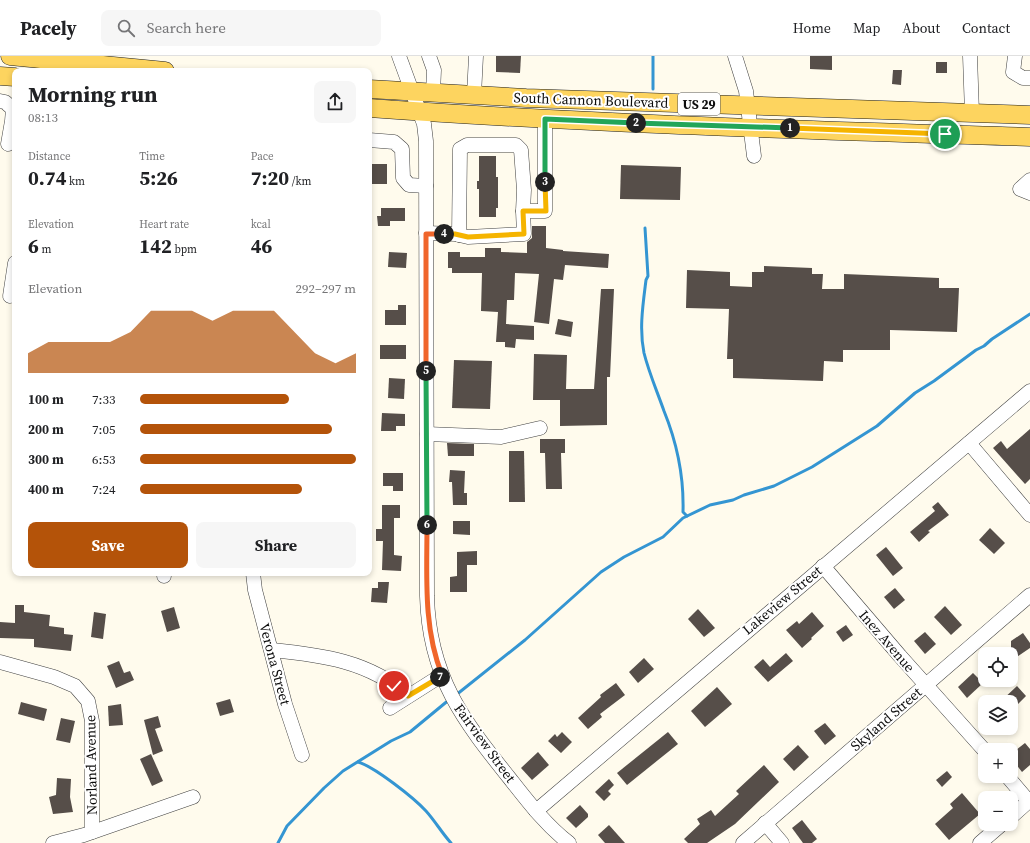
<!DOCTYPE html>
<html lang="en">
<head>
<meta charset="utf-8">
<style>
	:root { --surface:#fff; --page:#f6f6f6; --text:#202124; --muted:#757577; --line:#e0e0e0; --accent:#b45309 }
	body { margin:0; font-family:"Source Serif 4",serif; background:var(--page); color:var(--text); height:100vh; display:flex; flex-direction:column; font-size:15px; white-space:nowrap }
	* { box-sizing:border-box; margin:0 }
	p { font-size:13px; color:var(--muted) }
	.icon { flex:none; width:22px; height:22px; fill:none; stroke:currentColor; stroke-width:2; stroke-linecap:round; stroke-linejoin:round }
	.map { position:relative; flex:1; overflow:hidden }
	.side { position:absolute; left:12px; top:12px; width:360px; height:508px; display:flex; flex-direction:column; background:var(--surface); border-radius:8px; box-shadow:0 2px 6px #0003 }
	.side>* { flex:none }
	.fabs { position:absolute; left:978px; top:591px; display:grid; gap:8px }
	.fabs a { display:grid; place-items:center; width:40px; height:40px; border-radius:8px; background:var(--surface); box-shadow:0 2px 6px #0003; font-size:20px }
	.pin { position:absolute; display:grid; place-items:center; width:34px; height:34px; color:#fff; margin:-17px; border:2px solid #fff; border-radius:50%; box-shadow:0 1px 4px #0007 }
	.km { position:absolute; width:20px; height:20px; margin:-10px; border-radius:50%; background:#222; color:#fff; font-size:11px; line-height:20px; text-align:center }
	.round { display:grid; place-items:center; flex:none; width:42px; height:42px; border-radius:8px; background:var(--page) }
	.overview { display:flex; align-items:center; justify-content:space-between; height:68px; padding:0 16px }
	h1 { font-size:22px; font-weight:700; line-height:30px }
	.metrics { display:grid; grid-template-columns:repeat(3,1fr); gap:6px; height:68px; padding:4px 16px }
	.metrics div { display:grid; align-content:center }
	.metrics b { font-size:20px; font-weight:700 }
	.metrics small { font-size:11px; font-weight:400 }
	.metrics p { font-size:11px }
	.chart { height:112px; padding:8px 16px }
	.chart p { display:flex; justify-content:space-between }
	.chart svg { width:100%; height:72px; margin-top:4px; fill:var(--accent); opacity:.7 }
	.button { display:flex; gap:8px; margin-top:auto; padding:8px 16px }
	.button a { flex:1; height:46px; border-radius:8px; background:var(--accent); color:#fff; font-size:16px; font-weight:700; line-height:46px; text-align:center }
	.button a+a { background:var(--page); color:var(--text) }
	ul { padding:0 16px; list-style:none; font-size:13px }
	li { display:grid; grid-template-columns:64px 48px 1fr; align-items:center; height:30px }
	li i { height:10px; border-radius:5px; background:var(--accent) }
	header { display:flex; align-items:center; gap:24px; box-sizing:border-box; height:56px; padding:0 20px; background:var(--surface); border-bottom:1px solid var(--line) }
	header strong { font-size:19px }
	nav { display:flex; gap:22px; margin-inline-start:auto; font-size:14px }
	.search { width:280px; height:36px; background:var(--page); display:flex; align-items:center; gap:10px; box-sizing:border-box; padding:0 14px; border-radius:8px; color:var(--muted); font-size:15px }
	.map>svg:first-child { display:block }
</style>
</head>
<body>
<header>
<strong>Pacely</strong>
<div class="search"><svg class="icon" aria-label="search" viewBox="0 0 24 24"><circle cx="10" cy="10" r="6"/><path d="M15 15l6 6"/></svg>Search here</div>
<nav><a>Home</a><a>Map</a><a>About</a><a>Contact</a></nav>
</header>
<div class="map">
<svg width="1030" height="787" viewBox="0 0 1030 787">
	<rect width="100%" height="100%" fill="#fffbed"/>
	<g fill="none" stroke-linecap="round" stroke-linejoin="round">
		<g stroke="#3495d2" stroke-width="3">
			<polyline points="653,0 653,33"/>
			<path d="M 645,172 L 648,220 L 646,224 C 643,248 639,273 644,297 C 649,317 657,335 664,355 C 677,387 684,422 683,456 L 687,460"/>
			<polyline points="456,639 525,584 601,516 624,501 663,481 683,462 710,449 733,444 744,439 774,430 812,411 877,370 915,337 934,325 976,294 984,290 992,283 1030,258"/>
			<path d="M 358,706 C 375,711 414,742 426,755 C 435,765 442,777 451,787"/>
			<polyline points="278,787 287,770 324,732 343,715 391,685 410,676 450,643"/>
		</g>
	</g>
	<g fill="#564e49">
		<polygon points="496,0 521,0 520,17 496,16"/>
		<polygon points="810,0 832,0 832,14 810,13"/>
		<rect x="936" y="6" width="11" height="11"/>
		<polygon points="893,14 902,14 901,29 892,28"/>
		<polygon points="479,100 496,100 496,121 498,121 498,152 496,152 496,161 479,161 479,133 477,133 477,125 479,125"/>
		<rect x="369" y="108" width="18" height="20"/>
		<polygon points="621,109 681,111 680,144 620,143"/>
		<polygon points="381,152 405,152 405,165 390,165 390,170 378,170 377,160 381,160"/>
		<polygon points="532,170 546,170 546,192 563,194 563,195 609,198 608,212 565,209 563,224 554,223 549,268 534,266 539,218 515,217 514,244 507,244 506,268 534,270 534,284 516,283 515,292 505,291 505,286 496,286 498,256 481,255 482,217 452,217 452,212 448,212 448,196 460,196 460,201 485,201 485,192 501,192 501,196 527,197 527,186 532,182"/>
		<polygon points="389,196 407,197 406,212 388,211"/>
		<polygon points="764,210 812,212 812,218 823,218 822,233 844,233 844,218 939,222 939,232 959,232 957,276 890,274 890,294 843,294 843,306 824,305 823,325 733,322 733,303 727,303 729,253 686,252 687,214 730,216 730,230 752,231 752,216 764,216"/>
		<polygon points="601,233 614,233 610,321 607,321 607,369 560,370 560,344 533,344 534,298 567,299 566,333 594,333"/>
		<polygon points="398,249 406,249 406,269 385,269 385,254 398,254"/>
		<polygon points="558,263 573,266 571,281 555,278"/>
		<rect x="380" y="289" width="26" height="14"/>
		<polygon points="454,304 492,305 490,353 452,352"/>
		<polygon points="389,322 405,323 404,343 388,342"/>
		<polygon points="382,357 405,358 405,370 396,370 396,375 381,375"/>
		<polygon points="1030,373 1030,423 1025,428 993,392 1001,385 1007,393"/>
		<polygon points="540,383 565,383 565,397 561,397 562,433 546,433 545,397 540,397"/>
		<polygon points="447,387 474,388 474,400 448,400"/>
		<polygon points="509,395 524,395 525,446 509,446"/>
		<polygon points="450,414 465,415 464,437 467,437 467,449 453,449 452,426 449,426"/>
		<polygon points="383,417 403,417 403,435 393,435 393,430 383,430"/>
		<polygon points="938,446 949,459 928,475 930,476 919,486 910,476 935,455 932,451"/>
		<polygon points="382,449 400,449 400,462 394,462 394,499 402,500 401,515 382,514 383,485 376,485 376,473 382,473"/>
		<polygon points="453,465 470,465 470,479 453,478"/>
		<polygon points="990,472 1005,487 994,498 979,484"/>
		<polygon points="886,491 903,512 893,520 876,499"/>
		<polygon points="477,495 477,509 467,509 467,536 450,536 450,521 457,520 457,496"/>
		<polygon points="378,526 389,526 387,547 371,546 372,532 378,532"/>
		<polygon points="895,532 905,544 894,553 884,541"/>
		<polygon points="15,549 24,549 24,556 50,559 49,570 64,572 64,578 73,579 71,595 34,591 34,583 0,582 0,566 15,567"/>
		<polygon points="945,550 962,569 951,579 934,561"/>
		<polygon points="174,551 180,572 167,576 161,555"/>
		<polygon points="698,553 715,572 704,581 688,563"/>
		<polygon points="94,556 106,558 103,583 91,581"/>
		<polygon points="812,556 824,570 811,582 812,583 802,592 786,574 797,565 799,568"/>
		<polygon points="846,569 853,579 843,586 836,576"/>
		<polygon points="925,576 936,588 925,598 914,585"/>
		<polygon points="1023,577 1030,587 1030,592 1011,605 1011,585"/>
		<polygon points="786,597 793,605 768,626 754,611 763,603 770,611"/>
		<polygon points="644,602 654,613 638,627 629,616"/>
		<polygon points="119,605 124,617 130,615 134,624 116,632 107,610"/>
		<polygon points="973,617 983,627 967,642 958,631"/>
		<polygon points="616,627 625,639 600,658 602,661 588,673 578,662 601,641 600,639"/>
		<polygon points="1017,630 1026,640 1016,650 1013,646 1000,646"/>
		<polygon points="717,631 732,648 705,671 691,655"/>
		<polygon points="230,643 234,656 220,660 216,647"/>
		<polygon points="21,646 47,653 44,665 18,658"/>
		<polygon points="121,648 123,669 109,670 108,650"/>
		<polygon points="158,660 161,671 155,673 163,695 153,699 144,664"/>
		<polygon points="61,662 75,665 70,687 56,684"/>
		<polygon points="825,667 836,680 825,689 814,675"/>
		<polygon points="562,676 572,686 561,697 548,685 555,678 557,681"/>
		<polygon points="668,676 678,688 627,729 617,717"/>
		<polygon points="1025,687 1030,693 1030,709 1022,716 1015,707 1017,705 1011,698"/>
		<polygon points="798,689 809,701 794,715 783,703"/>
		<polygon points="538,696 549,709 532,724 521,712"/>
		<polygon points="151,698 163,725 152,730 140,703"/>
		<polygon points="764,709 779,726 735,768 707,787 688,787 684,783 700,768 697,763 711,754 715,760 739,738 736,735"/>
		<polygon points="947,715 952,721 942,731 936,724"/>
		<polygon points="57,722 71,723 70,741 73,756 53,758 49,741 56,739"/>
		<polygon points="609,723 614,729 608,735 611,738 604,745 595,736"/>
		<polygon points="962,737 980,758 949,784 935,768 953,752 950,748"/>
		<polygon points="580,749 588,758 588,761 576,772 566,762"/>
		<polygon points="802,764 817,783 812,787 803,787 792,772"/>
		<polygon points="609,769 625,787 605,787 598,779"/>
	</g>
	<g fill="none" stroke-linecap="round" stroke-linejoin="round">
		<g stroke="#404040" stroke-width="15">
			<g id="minor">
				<path d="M 399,0 L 424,68 L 426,85 L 427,540 C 429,621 463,664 511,724 C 529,747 546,769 569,787"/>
				<polyline points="429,0 434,14 433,37"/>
				<polyline points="735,0 746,35 754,100"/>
				<polyline points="970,0 972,57"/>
				<polyline points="1015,0 1013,16 1023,22 1030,22"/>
				<polyline points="474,39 476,0"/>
				<polyline points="0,45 5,46 13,53 12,65 8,88"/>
				<polyline points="369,84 394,86 402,93 403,122 409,129 426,130"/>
				<polyline points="1030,124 1020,133 1030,137"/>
				<polyline points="426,177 455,178 468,181 524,178 523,155 545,155 545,63"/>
				<polyline points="459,179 460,93 467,89 516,89 521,94 524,134 523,155"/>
				<polyline points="10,240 15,207"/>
				<polyline points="427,378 501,381 540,372"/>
				<polyline points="969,387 1030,459"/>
				<polyline points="823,510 900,600 985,695"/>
				<polyline points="164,517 164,520"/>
				<polyline points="253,517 255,534 285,648 302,699"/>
				<path d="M 272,594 C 321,599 370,605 408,640"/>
				<polyline points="0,606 54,621 75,630 88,645 92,665 92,776"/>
				<polyline points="390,652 442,619"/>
				<polyline points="1007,720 1029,746"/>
				<polyline points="536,755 1030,335"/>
				<polyline points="1011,761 1030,744"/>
				<polyline points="765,767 782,787"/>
				<polyline points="53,787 84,779 193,741"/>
				<polyline points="743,787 1030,539"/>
				<polyline points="980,787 1002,768"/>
			</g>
		</g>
		<g stroke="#1e1e1e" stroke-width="19">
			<g id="major">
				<polyline points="10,0 165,15"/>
				<polyline points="0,20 15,21"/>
				<polyline points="369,33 526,42 1030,59"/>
				<path d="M 369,52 C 589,68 810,74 1030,81"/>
			</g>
		</g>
		<use href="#minor" stroke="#fff" stroke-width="14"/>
		<use href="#major" stroke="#fdd45f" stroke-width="18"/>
	</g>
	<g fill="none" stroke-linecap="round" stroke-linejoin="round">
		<g stroke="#fff" stroke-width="8">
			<polyline id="split-1" points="790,72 945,78"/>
		</g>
		<g stroke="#fff" stroke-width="8">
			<polyline id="split-2" points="636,67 790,72"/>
		</g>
		<g stroke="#fff" stroke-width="8">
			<polyline id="split-3" points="545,126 545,63 636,67"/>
		</g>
		<g stroke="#fff" stroke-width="8">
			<polyline id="split-4" points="444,178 455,178 468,181 524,178 523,155 546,155 545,126"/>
		</g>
		<g stroke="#fff" stroke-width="8">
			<polyline id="split-5" points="426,315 426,178 444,178"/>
		</g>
		<g stroke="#fff" stroke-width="8">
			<polyline id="split-6" points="426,315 427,469"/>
		</g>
		<g stroke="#fff" stroke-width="8">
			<path id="split-7" d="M 427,469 C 427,519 423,572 442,619 L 440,621"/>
		</g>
		<g stroke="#fff" stroke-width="8">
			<polyline id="split-8" points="394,630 408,640 440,621"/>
		</g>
		<use href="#split-1" stroke="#f5b400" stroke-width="5"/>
		<use href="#split-2" stroke="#22a559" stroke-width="5"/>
		<use href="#split-3" stroke="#22a559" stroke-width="5"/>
		<use href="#split-4" stroke="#f5b400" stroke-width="5"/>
		<use href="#split-5" stroke="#f0652b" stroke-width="5"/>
		<use href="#split-6" stroke="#22a559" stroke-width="5"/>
		<use href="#split-7" stroke="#f0652b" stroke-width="5"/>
		<use href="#split-8" stroke="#f5b400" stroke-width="5"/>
	</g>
	<g text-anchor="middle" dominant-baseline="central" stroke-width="4" stroke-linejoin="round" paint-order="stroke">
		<rect fill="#fff" stroke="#565656" stroke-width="1" x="678" y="37" width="42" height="22" rx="3"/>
		<g font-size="13" font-weight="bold" fill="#0d0d0d">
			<text x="699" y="48">US 29</text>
		</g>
		<g font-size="14" fill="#0d0d0d" stroke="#fff">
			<text transform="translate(591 44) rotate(2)">South Cannon Boulevard</text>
			<text transform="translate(782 544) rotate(-40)">Lakeview Street</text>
			<text transform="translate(887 585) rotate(49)">Inez Avenue</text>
			<text transform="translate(275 608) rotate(75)">Verona Street</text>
			<text transform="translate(886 663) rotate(-41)">Skyland Street</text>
			<text transform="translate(485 687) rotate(54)">Fairview Street</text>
			<text transform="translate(91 709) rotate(-91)">Norland Avenue</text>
		</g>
	</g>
</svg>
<div class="fabs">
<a><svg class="icon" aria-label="locate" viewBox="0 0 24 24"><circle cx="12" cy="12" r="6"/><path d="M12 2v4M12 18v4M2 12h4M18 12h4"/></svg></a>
<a><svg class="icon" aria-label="layers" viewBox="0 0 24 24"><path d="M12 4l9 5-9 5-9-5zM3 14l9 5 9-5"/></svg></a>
<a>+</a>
<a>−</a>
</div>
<div class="pin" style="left:945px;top:78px;background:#1e9e55"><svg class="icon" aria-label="arrive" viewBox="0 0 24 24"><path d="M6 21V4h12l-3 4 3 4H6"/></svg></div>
<div class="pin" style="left:394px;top:630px;background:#d93025"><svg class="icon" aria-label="check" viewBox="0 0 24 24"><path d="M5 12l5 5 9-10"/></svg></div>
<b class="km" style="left:790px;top:72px">1</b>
<b class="km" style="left:636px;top:67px">2</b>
<b class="km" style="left:545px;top:126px">3</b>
<b class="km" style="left:444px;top:178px">4</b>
<b class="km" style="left:426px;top:315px">5</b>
<b class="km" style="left:427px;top:469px">6</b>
<b class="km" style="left:440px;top:621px">7</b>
<section class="side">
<div class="overview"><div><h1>Morning run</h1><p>08:13</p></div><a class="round"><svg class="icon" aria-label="share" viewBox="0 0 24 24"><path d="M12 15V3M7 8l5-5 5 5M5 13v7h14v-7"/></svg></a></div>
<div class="metrics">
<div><p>Distance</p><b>0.74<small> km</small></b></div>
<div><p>Time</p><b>5:26</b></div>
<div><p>Pace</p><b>7:20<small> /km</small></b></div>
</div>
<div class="metrics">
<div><p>Elevation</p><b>6<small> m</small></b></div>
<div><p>Heart rate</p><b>142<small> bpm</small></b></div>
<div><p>kcal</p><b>46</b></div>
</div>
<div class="chart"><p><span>Elevation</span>292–297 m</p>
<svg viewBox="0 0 160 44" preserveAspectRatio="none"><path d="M0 44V32L10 25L20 25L30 25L40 25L50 19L60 6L70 6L80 6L90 12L100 6L110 6L120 6L130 19L140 32L150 38L160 32V44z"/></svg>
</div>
<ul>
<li><b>100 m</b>7:33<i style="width:69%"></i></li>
<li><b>200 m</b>7:05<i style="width:89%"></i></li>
<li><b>300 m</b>6:53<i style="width:100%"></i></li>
<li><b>400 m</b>7:24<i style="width:75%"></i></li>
</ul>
<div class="button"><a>Save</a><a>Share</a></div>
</section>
</div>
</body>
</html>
